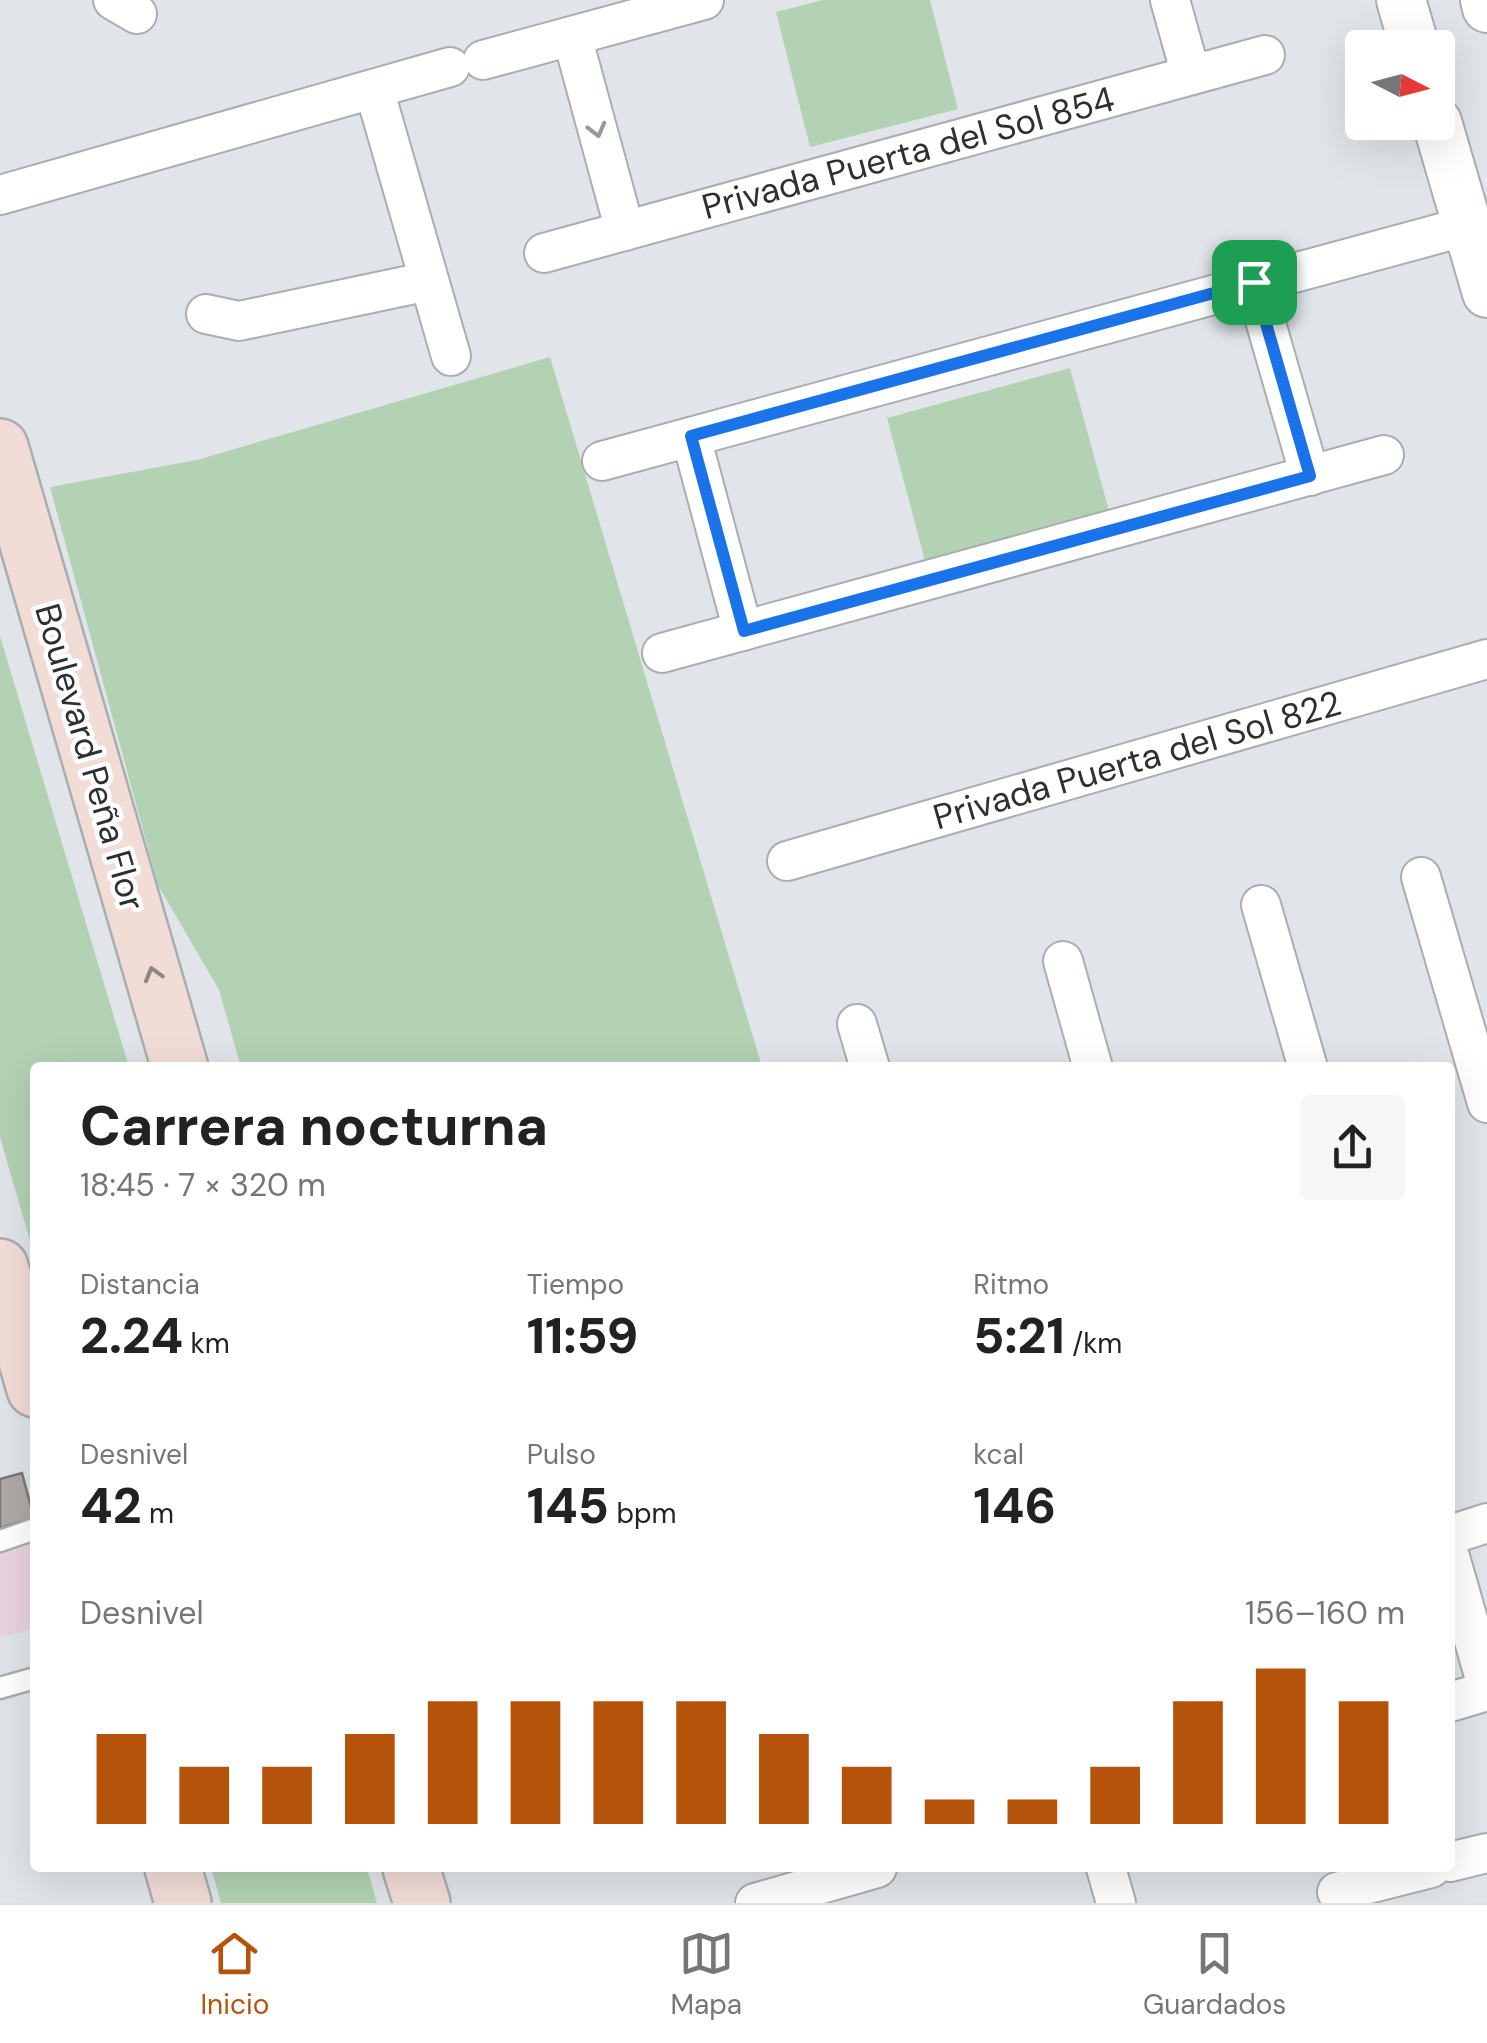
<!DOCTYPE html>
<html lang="es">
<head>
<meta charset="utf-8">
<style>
	:root { --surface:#fff; --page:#f6f6f6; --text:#222; --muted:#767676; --line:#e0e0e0; --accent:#b45309 }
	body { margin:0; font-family:"DM Sans",sans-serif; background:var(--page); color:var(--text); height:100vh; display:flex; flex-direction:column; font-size:38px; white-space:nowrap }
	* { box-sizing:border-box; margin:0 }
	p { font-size:32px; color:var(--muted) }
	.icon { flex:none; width:55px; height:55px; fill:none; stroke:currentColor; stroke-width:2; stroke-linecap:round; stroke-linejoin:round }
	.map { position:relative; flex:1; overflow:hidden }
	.drawer { position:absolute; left:30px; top:1062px; width:1425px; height:810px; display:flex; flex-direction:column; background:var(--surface); border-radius:10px; box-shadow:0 10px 40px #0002 }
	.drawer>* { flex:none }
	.needle { width:65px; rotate:96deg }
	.buttons { position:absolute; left:1345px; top:30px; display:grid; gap:20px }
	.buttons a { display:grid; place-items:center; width:110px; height:110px; border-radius:10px; background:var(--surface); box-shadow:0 10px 40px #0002; font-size:50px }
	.pin { position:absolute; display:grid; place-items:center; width:85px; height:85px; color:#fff; margin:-42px; border-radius:20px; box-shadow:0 5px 15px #0006 }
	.round { display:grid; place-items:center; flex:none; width:105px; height:105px; border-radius:10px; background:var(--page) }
	.head { display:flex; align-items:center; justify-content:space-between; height:170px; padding:0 50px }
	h1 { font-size:55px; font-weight:800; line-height:75px }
	.figures { display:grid; grid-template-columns:repeat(3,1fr); gap:15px; height:170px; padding:10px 50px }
	.figures div { display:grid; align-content:center }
	.figures b { font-size:50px; font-weight:800 }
	.figures small { font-size:28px; font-weight:400 }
	.figures p { font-size:28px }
	.chart { height:280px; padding:20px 50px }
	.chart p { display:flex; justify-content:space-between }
	.chart svg { width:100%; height:180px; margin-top:10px; stroke:var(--accent); stroke-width:6 }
	.tab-bar { display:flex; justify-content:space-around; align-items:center; height:140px; border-top:2px solid var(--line); background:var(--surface); font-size:28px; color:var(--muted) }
	.tab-bar a { display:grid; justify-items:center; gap:5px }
	.tab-bar .on { color:var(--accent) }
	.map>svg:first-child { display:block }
</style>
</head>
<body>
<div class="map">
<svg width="1487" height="1903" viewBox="0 0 1487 1903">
	<rect width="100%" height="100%" fill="#e1e5e9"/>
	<polygon fill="#ead3df" points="22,1473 35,1521 35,1628 0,1638 0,1479"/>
	<g fill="#b2d2b3">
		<polygon points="823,0 930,0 958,109 810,147 776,12"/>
		<polygon points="550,357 762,1067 241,1067 219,990 158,885 50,487 197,460"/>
		<polygon points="1070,368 1109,511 925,561 887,418"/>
		<polygon points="0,636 129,1067 35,1068 35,1258 0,1137"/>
		<polygon points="211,1868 367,1868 377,1903 221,1903"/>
	</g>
	<polygon fill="#aea9a7" stroke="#7d7876" stroke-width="2.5" points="22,1473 34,1518 0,1528 0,1479"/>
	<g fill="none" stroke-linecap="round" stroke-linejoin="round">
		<g stroke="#aaadb1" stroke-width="25">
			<g id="service">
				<polyline points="0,1541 35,1529"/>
				<polyline points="0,1688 35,1678"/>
			</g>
		</g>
		<g stroke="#aaadb1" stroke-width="42">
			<g id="minor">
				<polyline points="113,0 137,14"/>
				<polyline points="1170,0 1191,75"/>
				<polyline points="572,36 625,231"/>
				<polyline points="483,60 704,0"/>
				<polyline points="374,89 451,356"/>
				<polyline points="0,195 450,67"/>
				<polyline points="544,253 1265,55"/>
				<polyline points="1254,282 1310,476"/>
				<polyline points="206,314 239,321 429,281"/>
				<polyline points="691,437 743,631"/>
				<polyline points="602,461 1467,226"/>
				<polyline points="662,653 1384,455"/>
				<polyline points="787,861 1487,659"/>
				<polyline points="1421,877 1487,1103"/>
				<polyline points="1261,905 1308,1068"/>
				<polyline points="1063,961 1093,1068"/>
				<polyline points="857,1024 870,1068"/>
				<polyline points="1450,1535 1487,1523"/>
				<polyline points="1450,1557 1487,1686"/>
				<polyline points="1450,1702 1487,1691"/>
				<polyline points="1450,1862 1487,1853"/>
				<polyline points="1106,1868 1116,1903"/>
				<polyline points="1337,1892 1431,1868"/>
				<polyline points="755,1903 877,1868"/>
			</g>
		</g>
		<g stroke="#aaadb1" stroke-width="52">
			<g id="tertiary">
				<polyline points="1401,0 1415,48"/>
				<polyline points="1485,0 1487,8"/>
				<polyline points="1437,122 1487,293"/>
			</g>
		</g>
		<g stroke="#aaadb1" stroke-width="60">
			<g id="secondary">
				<polyline points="0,447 180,1068"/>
				<polyline points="0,1267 35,1389"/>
				<polyline points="173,1868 183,1903"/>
				<polyline points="411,1868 422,1903"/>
			</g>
		</g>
		<use href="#service" stroke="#fff" stroke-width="20"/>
		<use href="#minor" stroke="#fff" stroke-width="38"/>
		<use href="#tertiary" stroke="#fff" stroke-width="48"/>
		<use href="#secondary" stroke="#f2dcd6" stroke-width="55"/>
	</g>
	<defs><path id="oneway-chevron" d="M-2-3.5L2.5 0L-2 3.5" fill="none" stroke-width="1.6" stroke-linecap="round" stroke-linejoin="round" transform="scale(2.5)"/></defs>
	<use stroke="#969798" href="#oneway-chevron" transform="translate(597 130) rotate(75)"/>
	<use stroke="#908683" href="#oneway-chevron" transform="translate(153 974) rotate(-106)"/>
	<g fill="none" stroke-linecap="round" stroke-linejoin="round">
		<g stroke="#fff" stroke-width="20">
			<polygon id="route" points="1254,282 1310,476 744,631 691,436"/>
		</g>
		<use href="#route" stroke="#1a73e8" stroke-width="12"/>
	</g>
	<g text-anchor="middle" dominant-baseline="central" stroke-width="9" stroke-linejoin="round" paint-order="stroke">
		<g font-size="35" fill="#2d2f30" stroke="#fff">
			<text transform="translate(908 153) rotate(-15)">Privada Puerta del Sol 854</text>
			<text transform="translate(90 757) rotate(74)">Boulevard Peña Flor</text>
			<text transform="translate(1137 760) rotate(-16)">Privada Puerta del Sol 822</text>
		</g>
	</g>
</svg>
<div class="buttons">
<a><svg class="needle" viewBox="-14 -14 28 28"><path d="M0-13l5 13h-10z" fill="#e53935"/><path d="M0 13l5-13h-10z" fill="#767676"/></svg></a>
</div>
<div class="pin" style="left:1254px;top:282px;background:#1e9e55"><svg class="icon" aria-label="arrive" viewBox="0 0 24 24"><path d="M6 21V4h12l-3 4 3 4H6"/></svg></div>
<section class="drawer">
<div class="head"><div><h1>Carrera nocturna</h1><p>18:45 · 7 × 320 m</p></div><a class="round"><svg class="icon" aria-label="share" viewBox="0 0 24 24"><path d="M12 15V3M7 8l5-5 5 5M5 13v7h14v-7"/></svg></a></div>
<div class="figures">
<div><p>Distancia</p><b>2.24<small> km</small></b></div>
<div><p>Tiempo</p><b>11:59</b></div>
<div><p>Ritmo</p><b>5:21<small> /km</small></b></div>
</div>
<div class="figures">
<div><p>Desnivel</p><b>42<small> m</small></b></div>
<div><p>Pulso</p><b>145<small> bpm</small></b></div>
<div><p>kcal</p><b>146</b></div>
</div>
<div class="chart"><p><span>Desnivel</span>156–160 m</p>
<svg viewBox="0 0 160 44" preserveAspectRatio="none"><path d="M5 44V22M15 44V30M25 44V30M35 44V22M45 44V14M55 44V14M65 44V14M75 44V14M85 44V22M95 44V30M105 44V38M115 44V38M125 44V30M135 44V14M145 44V6M155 44V14"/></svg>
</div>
</section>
</div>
<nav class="tab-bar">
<a class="on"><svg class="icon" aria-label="home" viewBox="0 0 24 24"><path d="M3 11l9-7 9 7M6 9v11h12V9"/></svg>Inicio</a>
<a><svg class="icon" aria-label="map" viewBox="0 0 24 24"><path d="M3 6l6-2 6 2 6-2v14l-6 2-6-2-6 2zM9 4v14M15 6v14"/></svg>Mapa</a>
<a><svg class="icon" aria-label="saved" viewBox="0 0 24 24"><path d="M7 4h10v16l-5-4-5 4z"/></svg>Guardados</a>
</nav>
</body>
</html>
